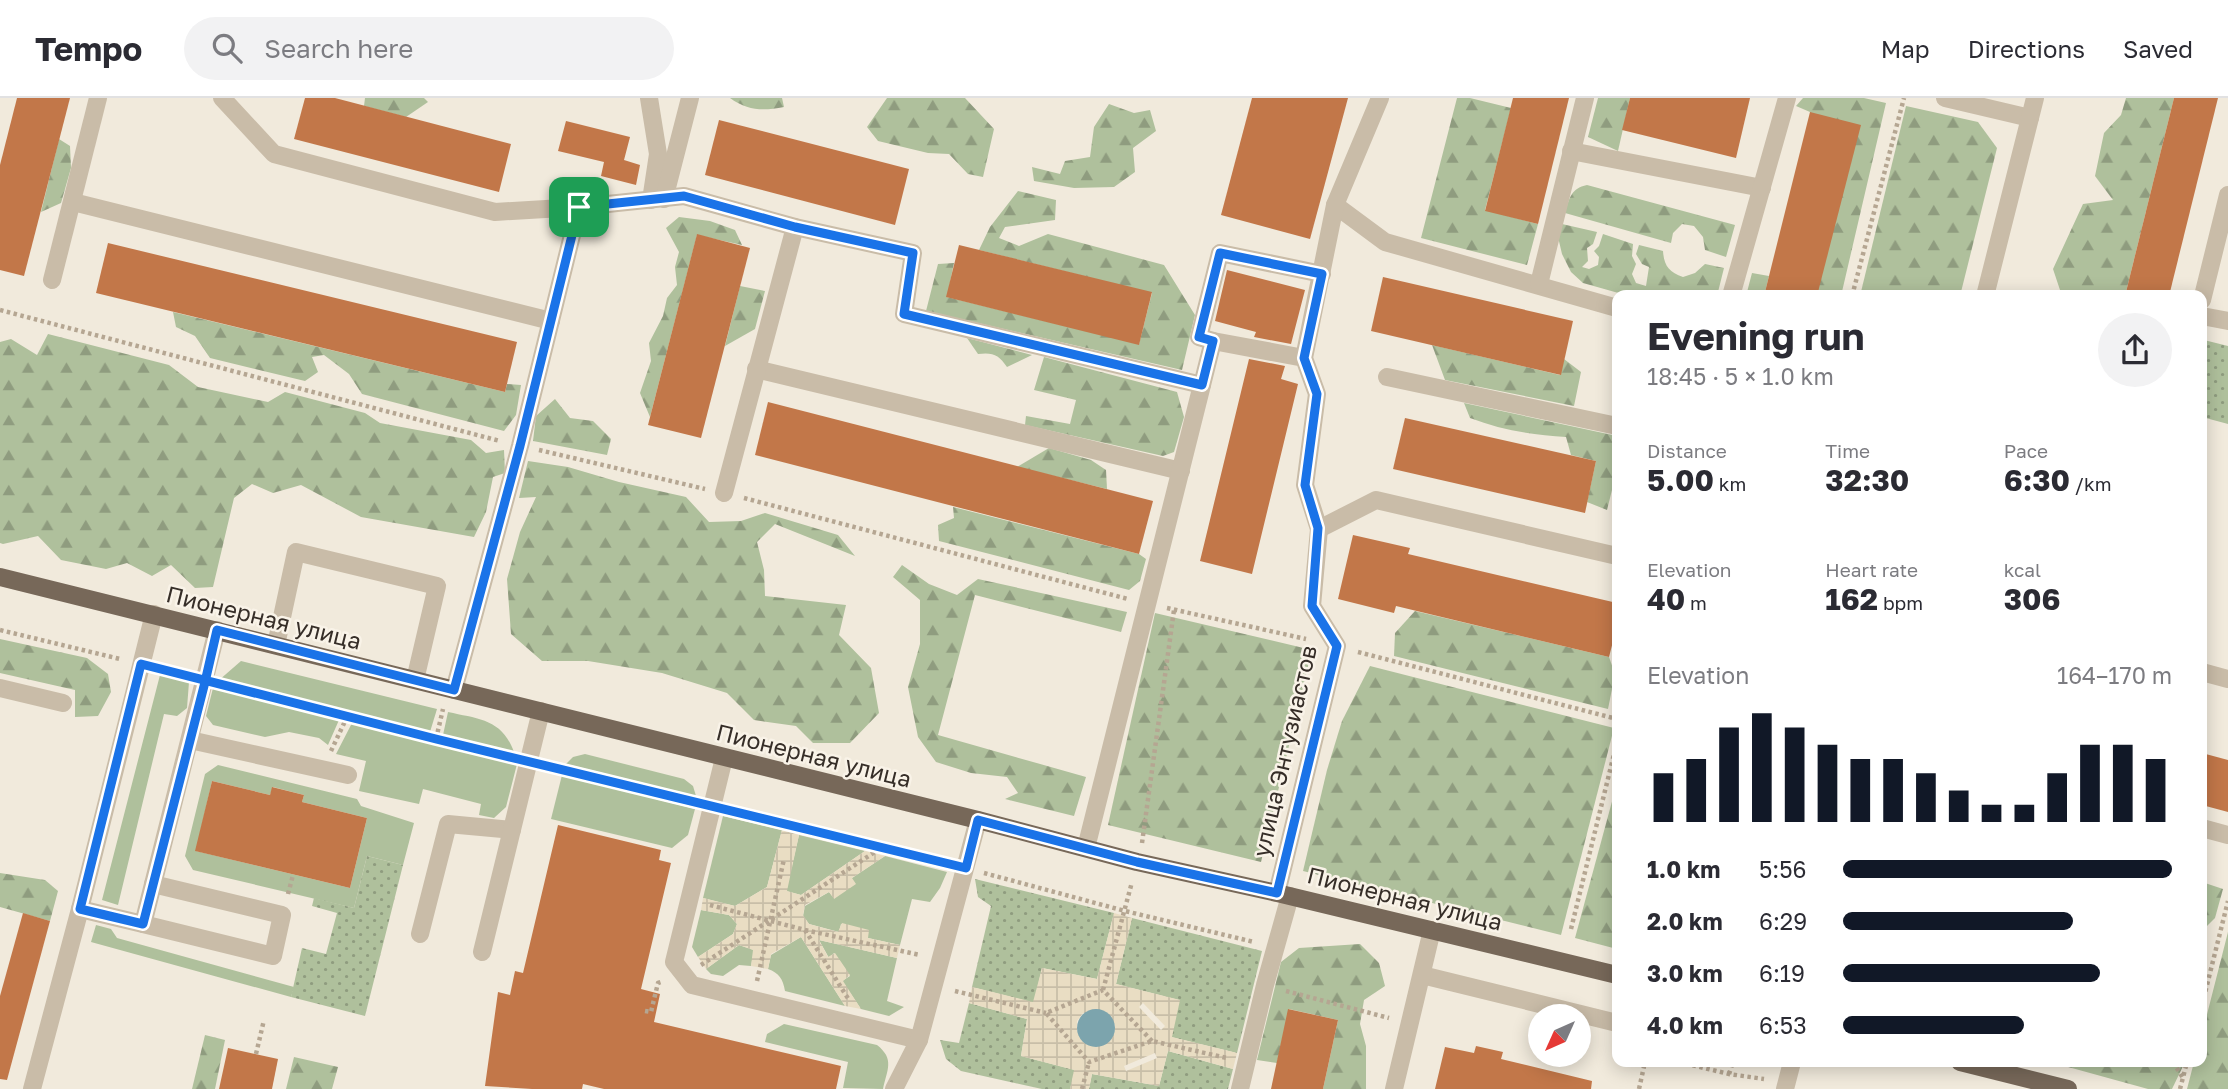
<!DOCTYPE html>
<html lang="en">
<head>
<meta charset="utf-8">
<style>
	:root { --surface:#fff; --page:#f2f2f3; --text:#2b2b33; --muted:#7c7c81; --line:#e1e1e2; --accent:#111827 }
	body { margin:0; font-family:"Golos Text",sans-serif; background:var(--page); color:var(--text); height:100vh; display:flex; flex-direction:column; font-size:26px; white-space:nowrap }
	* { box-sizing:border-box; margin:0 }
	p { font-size:23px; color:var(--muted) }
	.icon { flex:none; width:38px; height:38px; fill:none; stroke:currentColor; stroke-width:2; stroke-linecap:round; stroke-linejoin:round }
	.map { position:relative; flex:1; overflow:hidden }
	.details { position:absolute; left:1612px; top:192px; width:595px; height:777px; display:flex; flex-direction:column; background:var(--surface); border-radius:14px; box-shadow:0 4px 18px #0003 }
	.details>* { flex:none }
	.needle { width:46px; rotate:225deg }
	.fabs { position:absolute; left:1528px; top:906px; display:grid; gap:14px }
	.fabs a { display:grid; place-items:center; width:63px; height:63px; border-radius:50%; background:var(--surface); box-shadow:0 4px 18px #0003; font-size:35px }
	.pin { position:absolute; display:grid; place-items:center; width:60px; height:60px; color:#fff; margin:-30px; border-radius:14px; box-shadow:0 4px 10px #0006 }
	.round { display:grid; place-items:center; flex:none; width:74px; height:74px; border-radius:37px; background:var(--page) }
	.headline { display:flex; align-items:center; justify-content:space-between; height:119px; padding:0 35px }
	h1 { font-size:38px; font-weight:700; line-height:52px }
	.metrics { display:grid; grid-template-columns:repeat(3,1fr); gap:10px; height:119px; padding:7px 35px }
	.metrics div { display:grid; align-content:center }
	.metrics b { font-size:30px; font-weight:700 }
	.metrics small { font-size:19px; font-weight:400 }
	.metrics p { font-size:19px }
	.chart { height:196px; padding:14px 35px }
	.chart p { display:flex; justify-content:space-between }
	.chart svg { width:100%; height:126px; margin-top:7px; stroke:var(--accent); stroke-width:6 }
	ul { padding:0 35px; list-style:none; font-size:23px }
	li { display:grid; grid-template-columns:112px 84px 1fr; align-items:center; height:52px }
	li i { height:18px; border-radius:9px; background:var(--accent) }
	header { display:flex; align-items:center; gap:42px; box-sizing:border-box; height:98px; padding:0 35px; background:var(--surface); border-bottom:2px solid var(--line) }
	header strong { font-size:33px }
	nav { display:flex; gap:38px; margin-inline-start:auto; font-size:24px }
	.search { width:490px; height:63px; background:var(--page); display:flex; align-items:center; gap:18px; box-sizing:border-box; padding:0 24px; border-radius:38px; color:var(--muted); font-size:26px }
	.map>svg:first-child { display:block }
</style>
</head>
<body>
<header>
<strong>Tempo</strong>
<div class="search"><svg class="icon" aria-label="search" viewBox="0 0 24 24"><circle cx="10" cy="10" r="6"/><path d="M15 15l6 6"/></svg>Search here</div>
<nav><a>Map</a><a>Directions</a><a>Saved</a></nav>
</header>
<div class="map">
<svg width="2228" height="991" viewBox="0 0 2228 991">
	<defs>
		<pattern id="forest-firs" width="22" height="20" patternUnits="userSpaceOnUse" patternTransform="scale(1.75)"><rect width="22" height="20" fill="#afc09c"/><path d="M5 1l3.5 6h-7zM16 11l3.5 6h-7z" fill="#8f9c7f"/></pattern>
		<pattern id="park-dots" width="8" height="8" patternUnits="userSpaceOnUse" patternTransform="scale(1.75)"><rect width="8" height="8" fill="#afc09c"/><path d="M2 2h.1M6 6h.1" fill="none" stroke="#8f9c7f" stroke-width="1.8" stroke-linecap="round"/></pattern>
		<pattern id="plaza-grid" width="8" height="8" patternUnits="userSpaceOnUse" patternTransform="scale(1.75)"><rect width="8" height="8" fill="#e9ddc3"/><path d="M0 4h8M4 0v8" fill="none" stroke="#c8bea8"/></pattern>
	</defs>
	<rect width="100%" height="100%" fill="#f1eadc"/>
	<g fill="#afc09c" fill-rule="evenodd">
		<polygon points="241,563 437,611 430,634 218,583"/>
		<polygon points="160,577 189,584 187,610 177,618 164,616 118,807 102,802"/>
		<polygon points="213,590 339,622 328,647 319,640 289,634 265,639 213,627 206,618"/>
		<path d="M 448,614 C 479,621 502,621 514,654 L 443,637 Z"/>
		<polygon points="352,625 517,666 506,709 494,720 479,717 481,706 423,691 419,706 359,693 366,663 336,656"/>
		<polygon points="585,656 684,681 693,688 696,698 566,666 573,659"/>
		<path d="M 218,667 L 357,701 L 361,708 L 414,725 L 403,767 L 367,758 L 354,810 L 193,772 L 185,758 L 205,676 ZM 212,683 L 270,697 L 273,689 L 304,697 L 302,704 L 367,720 L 350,790 L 196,753 Z"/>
		<polygon points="562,677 695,711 688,737 672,750 551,721"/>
		<polygon points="723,718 782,732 767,789 735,808 703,800"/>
		<polygon points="799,737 865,753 801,797 786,793"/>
		<polygon points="885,758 947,774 940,790 930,804 912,801 900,847 868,840 841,826 839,834 809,826 803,818 805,808 829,794 834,800 852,780"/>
		<polygon points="701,812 729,817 737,826 733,836 698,859 692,849"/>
		<polygon points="96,827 111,831 117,840 294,889 291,899 91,844"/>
		<path d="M 801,839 L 845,908 L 785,893 C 783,881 779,875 768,871 L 771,857 Z"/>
		<polygon points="819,842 897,860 887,903 904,909 889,918 861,911 842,883 850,878 834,855 829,860"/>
		<polygon points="739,847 754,852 751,868 739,867 723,878 711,876 706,871"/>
		<path d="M 784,926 L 877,947 C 895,961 887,972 883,991 L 843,990 L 848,964 L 765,944 L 767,936 Z"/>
	</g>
	<g fill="url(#forest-firs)">
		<polygon points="365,0 424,0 428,4 406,19 364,8"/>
		<path d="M 730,0 L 782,0 L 784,9 C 763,13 748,13 730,0 Z"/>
		<polygon points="887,0 965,0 994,31 983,79 968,76 949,56 928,55 878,43 867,29"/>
		<polygon points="1457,0 1470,0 1511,10 1485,112 1538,126 1527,167 1421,140"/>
		<polygon points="1598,0 1630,0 1618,53 1588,39"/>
		<polygon points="1803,0 1864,0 1886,5 1841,198 1817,198 1810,14 1796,8"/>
		<polygon points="2126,0 2174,0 2125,198 2062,198 2053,171 2083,106 2113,102 2095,78 2104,35 2121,17"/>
		<polygon points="1109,6 1134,15 1150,12 1156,33 1133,50 1135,74 1114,89 1074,90 1034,83 1032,69 1060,76 1065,63 1090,59 1094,29"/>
		<polygon points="1906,8 1978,24 1997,50 1960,198 1860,198"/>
		<polygon points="59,41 70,48 71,70 61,105 41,114"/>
		<path d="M 1587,87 L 1735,127 L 1726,159 L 1705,152 L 1703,139 L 1694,128 L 1682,126 L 1673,135 L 1671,145 L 1565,115 C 1569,101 1571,90 1587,87 Z"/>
		<polygon points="1018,93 1056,102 1055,122 1005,129 999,140 1019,148 1048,136 1164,167 1195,217 1182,272 926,213 938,166 954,165 947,199 1139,246 1152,195 979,152 990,129"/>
		<polygon points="679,119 710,123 735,132 742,147 697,137 650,319 640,295 651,263 649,245 663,218 667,200 677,187 675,169 679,154 666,130"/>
		<path d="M 1562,126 L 1597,134 L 1593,146 L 1587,150 L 1588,163 L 1582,169 L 1589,171 L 1598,167 L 1599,159 L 1594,153 L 1599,148 L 1603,136 L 1633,146 L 1632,158 L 1636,166 L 1632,176 L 1636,185 L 1646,188 L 1649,169 L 1642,166 L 1636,156 L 1639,147 L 1663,153 C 1664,168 1669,174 1683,179 L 1695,175 L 1705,166 L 1724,170 L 1717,198 L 1629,198 L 1583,185 L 1571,174 L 1562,156 L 1558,139 Z"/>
		<polygon points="1752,175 1769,178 1764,198 1746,198"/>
		<polygon points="740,188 765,193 755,231 725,248"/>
		<polygon points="173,214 505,294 507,286 521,287 516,317 504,333 362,296 349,276 324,257 312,259 318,274 305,283 210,260 195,238 176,229"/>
		<polygon points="48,236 169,267 198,289 268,304 285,294 365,315 380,325 471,342 486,355 504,352 505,375 493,379 486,414 474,439 361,419 301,387 273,395 252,386 234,400 213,489 195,490 171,467 152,478 127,465 106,471 61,462 38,438 3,446 0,445 0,244 11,241 37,257"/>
		<path d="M 967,240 L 1032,257 L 1007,269 C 999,257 993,254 978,256 Z"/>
		<polygon points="1432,247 1560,277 1564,261 1581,274 1574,308 1445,282"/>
		<polygon points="1044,259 1177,294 1184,319 1174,354 1163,358 1025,327 1026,318 1070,326 1076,302 1034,292"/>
		<polygon points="555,301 570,320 593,323 611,341 607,357 533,343 536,318"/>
		<path d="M 1464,305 L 1617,338 L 1617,372 L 1607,412 L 1587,404 L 1596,363 L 1571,357 L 1566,339 C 1533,337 1501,332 1470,320 Z"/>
		<polygon points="1049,350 1091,362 1106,372 1107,391 1017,369"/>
		<polygon points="528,363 568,369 619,384 686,399 709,424 741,423 765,415 838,437 855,458 775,426 757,444 764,472 765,498 846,507 839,537 871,570 879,615 850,645 813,645 796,628 754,622 727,595 662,575 588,563 542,563 511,536 507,481 520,434 536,399 519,400"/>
		<polygon points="953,409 1139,456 1146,461 1140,483 1129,492 939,443 938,427 954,420"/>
		<polygon points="902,467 929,486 957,497 978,481 1127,514 1121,534 975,497 938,637 1086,679 1074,718 1005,701 1018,695 1007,679 971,675 936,664 918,639 908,589 920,546 920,502 893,479"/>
		<polygon points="1415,513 1609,559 1615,576 1608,611 1394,558 1395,535"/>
		<polygon points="1155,515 1312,552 1261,764 1108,727"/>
		<polygon points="0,541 87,560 108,576 111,594 98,618 75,619 75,592 0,575"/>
		<polygon points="1370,568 1614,630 1561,837 1303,773 1327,672 1342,623"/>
		<polygon points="1617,685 1617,851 1575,840"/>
		<polygon points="0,775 45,782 58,793 50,823 0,809"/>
		<polygon points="2202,784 2223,791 2215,820 2202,833"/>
		<polygon points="2228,834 2228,991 2187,991 2194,964 2202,964 2202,936"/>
		<polygon points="1360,846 1379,865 1385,888 1364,902 1360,926 1366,948 1366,991 1323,991 1338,922 1289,911 1277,965 1257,962 1281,864 1299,850"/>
		<polygon points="205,937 225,942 215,991 192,991"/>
		<polygon points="294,959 338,969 332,991 286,991"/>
		<polygon points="2050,964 2185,964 2172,991 2148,991"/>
	</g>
	<g fill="url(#park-dots)">
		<polygon points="2204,242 2228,248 2228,326 2202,319 2202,251"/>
		<polygon points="367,758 403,767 365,918 291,899 302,850 326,856 337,815 312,808 314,800 354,810"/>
		<polygon points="975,781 1114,815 1097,881 1042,870 1034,905 972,889 991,808 978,799"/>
		<polygon points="1132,820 1262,853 1237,955 1171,939 1179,902 1116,886"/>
		<polygon points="969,905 1027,921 1021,958 1075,972 1070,991 1042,991 961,973 946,961 940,942 959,945"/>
		<polygon points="1168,953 1233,971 1228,991 1089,991 1092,976 1159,988"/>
	</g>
	<g fill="url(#plaza-grid)" fill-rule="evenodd">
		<polygon points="782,732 799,737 787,793 801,797 865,753 885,758 852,780 856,786 834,801 829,794 805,807 803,817 809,826 838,834 842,825 869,832 868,840 900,847 897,860 819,842 828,859 835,855 850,877 843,883 861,911 845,908 801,839 771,856 768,871 751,868 753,852 739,847 706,871 698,859 733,836 737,826 729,817 701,812 703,800 735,808 767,789"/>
		<path d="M 1114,815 L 1132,820 L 1116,886 L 1180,902 L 1172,939 L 1237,955 L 1233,971 L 1168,953 L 1159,988 L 1092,976 L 1089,991 L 1070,991 L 1074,972 L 1021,958 L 1027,921 L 969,905 L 972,889 L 1033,904 L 1042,870 L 1097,881 ZM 1143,905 L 1165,928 L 1161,932 L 1139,909 ZM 1083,915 L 1115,926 L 1114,935 L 1109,944 L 1077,933 L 1077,923 ZM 1155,955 L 1157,960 L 1126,973 L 1124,968 Z"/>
	</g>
	<circle fill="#7ca4ad" cx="1096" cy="930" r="19"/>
	<g fill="#c27749">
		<polygon points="17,0 70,0 24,178 0,172 0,67"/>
		<polygon points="305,0 335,0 511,46 499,94 294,41"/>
		<polygon points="1252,0 1348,0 1310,141 1221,117"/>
		<polygon points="1513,0 1569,0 1538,126 1485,113"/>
		<polygon points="1630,0 1750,0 1736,60 1622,32"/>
		<polygon points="2174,0 2218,0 2169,198 2125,198"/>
		<polygon points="1810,14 1861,27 1817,198 1764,198"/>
		<polygon points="719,22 909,71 895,127 705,77"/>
		<polygon points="566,23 630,39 624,62 640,67 636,87 601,78 604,64 558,53"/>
		<polygon points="697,136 750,150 701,340 648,327"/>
		<polygon points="108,145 517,244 505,294 96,195"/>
		<polygon points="959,147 1152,194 1139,247 946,199"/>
		<polygon points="1227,172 1305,192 1291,246 1254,239 1256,234 1215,223"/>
		<polygon points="1383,179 1573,223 1561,277 1371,233"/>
		<polygon points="1249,261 1285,268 1281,281 1298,286 1252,476 1200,463"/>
		<polygon points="768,304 1153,403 1139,456 755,357"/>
		<polygon points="1405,320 1596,363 1585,415 1393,371"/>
		<polygon points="1353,437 1410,450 1408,456 1617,505 1617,528 1609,559 1396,508 1394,515 1338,501"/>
		<polygon points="2202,655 2228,662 2228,714 2202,707"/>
		<polygon points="212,683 270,697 272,689 304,697 302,704 367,720 350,790 195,753"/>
		<polygon points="558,727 661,752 659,762 671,765 641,891 660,896 654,924 841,968 836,991 604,991 583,986 582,991 532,991 485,988 498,894 510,897 515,873 523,875"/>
		<polygon points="23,815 50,823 7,982 0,981 0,898"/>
		<polygon points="1288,911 1338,922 1323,991 1271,991"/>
		<polygon points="1476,948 1503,954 1501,961 1592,983 1591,991 1435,991 1445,949 1474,955"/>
		<polygon points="228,950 278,961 272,991 219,991"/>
	</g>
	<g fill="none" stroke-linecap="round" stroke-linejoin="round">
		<g stroke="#b5a692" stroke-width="4.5" stroke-dasharray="3.5 3.5" stroke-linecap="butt">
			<polyline points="1852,198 1904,0"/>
			<polyline points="0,212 500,343"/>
			<polyline points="539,352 705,391"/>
			<polyline points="744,400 1128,501"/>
			<polyline points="1167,510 1306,541"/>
			<polyline points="0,532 120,561"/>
			<polyline points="1358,554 1617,621"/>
			<polyline points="162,572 184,578"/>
			<polyline points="223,588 507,658"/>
			<polyline points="436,641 443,611"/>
			<polyline points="331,653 347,619"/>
			<polyline points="550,667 691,702"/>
			<polyline points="733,712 945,765"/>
			<polyline points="1142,745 1174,512"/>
			<polyline points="984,775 1125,813 1254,844"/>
			<polyline points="288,796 293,777"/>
			<polyline points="710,807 805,832 920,857"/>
			<polyline points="1571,831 1617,644"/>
			<polyline points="805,832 849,902"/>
			<polyline points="701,867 881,750"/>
			<polyline points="757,883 784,761"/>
			<polyline points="1103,892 1132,784"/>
			<polyline points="955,893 1046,915"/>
			<polyline points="1286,893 1389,920"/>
			<polyline points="2202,907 2228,803"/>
			<polyline points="645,913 651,914 658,885 661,884"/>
			<polyline points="1152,943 1103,892 1046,915 1089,964 1152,943 1227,960"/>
			<polyline points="256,956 264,922"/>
			<polyline points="1679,964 1729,976 1764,981"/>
			<polyline points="2173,964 2183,980"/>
			<polyline points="1729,976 1733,964"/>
			<polyline points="1082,991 1089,964"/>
			<polyline points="1639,991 1645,964"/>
			<polyline points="2180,991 2187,964"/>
		</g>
		<g stroke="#c9bca8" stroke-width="18">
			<polyline points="222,0 274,56 495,114 579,109 684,98 795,129 913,155 904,216 1202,287"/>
			<polyline points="649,0 658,56 651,102"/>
			<polyline points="1945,0 2030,20"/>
			<polyline points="1571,53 1762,90"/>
			<polyline points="664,101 690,0"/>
			<polyline points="73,104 551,223"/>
			<polyline points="1335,107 1385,144 1617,210"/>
			<polyline points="52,182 98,0"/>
			<polyline points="1539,186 1585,0"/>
			<polyline points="1731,198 1787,0"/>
			<polyline points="1985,198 2035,0"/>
			<polyline points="2202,202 2228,97"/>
			<polyline points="2202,218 2228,223"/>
			<polyline points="1213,243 1304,260"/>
			<polyline points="756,271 1181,373"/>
			<polyline points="1387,279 1617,328"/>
			<polyline points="724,395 795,129"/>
			<polyline points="1319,431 1376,402 1617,458"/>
			<polyline points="276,547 296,454 437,488 415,582"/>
			<polyline points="2202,574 2228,581"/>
			<polyline points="0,590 63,605"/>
			<polyline points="454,592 520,348 579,109"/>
			<polyline points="190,642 348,677"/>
			<polyline points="724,660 674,864 692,887 919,942"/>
			<polyline points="2202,730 2228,737"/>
			<polyline points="1086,750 1213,243 1199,239 1220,155 1322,176"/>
			<polyline points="1277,795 1337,548 1312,508 1319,431 1305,387 1317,296 1304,260 1335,107 1380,0"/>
			<polyline points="80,811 143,826 217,532"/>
			<polyline points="143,826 273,858 282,817 153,786"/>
			<polyline points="420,836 448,726 512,732"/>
			<polyline points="482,854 541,613"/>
			<polyline points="1422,877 1617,925"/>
			<polyline points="32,991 80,811 154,516"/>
			<polyline points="894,991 919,942 978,722"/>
			<polyline points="1240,991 1265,887 1290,798"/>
			<polyline points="1394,991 1432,832"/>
			<polyline points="1785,991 1792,964"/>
		</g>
		<g stroke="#776859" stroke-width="18">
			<polyline points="0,479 978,722 1137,764 1277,795 1617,877"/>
			<polyline points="1960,964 2068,991"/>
		</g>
	</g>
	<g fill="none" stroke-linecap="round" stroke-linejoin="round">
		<g stroke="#fff" stroke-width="14">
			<polyline id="route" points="579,109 520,348 454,592 217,532 205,584 204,588 143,826 80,811 141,566 436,641 966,770 978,722 1137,764 1277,795 1337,548 1312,508 1318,430 1305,387 1317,296 1304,260 1322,176 1220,155 1199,239 1213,243 1202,287 904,216 913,155 795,129 684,98 579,109"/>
		</g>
		<use href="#route" stroke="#1a73e8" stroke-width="9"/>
	</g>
	<g text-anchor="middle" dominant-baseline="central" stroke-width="5" stroke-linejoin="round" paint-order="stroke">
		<g font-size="23" fill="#362e28" stroke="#f9f3e8">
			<text transform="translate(264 519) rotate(14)">Пионерная улица</text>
			<text transform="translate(1284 653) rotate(-77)">улица Энтузиастов</text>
			<text transform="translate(814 657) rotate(14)">Пионерная улица</text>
			<text transform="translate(1405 800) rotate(14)">Пионерная улица</text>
		</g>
	</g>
</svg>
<div class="fabs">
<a><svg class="needle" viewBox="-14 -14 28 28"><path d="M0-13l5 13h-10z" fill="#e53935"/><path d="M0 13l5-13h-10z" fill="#7c7c81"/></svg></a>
</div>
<div class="pin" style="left:579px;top:109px;background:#1e9e55"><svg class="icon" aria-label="arrive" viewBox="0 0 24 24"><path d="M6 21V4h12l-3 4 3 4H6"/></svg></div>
<section class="details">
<div class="headline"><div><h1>Evening run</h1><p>18:45 · 5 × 1.0 km</p></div><a class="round"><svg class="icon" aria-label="share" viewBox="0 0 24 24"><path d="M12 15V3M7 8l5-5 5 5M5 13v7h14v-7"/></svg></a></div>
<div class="metrics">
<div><p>Distance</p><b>5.00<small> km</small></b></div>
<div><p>Time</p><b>32:30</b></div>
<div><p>Pace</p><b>6:30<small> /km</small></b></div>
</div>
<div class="metrics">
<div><p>Elevation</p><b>40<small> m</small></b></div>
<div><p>Heart rate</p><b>162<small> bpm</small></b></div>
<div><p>kcal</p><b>306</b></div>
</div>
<div class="chart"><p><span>Elevation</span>164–170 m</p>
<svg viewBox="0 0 160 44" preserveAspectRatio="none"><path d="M5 44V27M15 44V22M25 44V11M35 44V6M45 44V11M55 44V17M65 44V22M75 44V22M85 44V27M95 44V33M105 44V38M115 44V38M125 44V27M135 44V17M145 44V17M155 44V22"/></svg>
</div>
<ul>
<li><b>1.0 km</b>5:56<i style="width:100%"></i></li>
<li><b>2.0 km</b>6:29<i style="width:70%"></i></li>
<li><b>3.0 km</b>6:19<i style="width:78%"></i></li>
<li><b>4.0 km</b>6:53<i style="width:55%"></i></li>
</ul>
</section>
</div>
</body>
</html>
